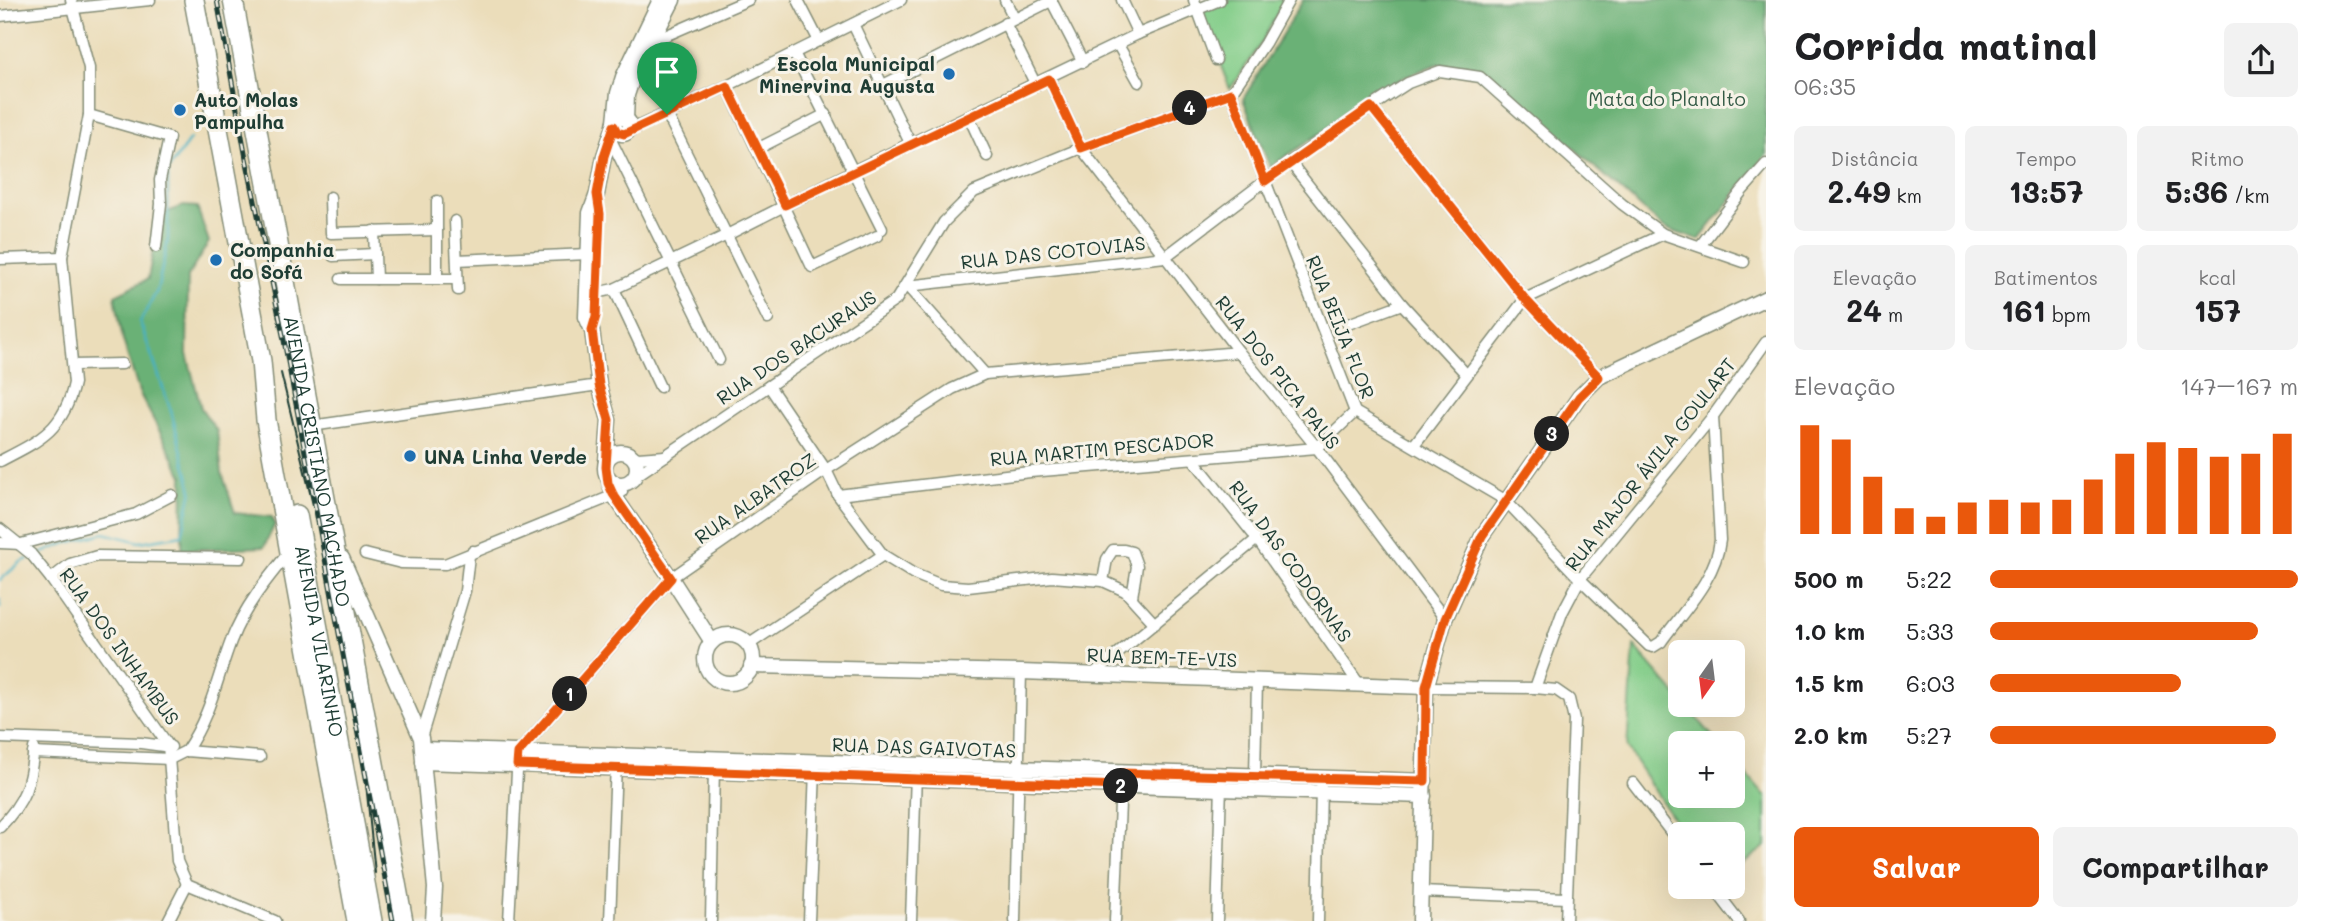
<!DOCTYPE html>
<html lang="pt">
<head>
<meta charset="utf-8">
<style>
	:root { --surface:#fff; --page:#f2f2f2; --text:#202124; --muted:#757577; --accent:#ea580c }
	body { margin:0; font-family:Mali,sans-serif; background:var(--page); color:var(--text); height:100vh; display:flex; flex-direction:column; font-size:26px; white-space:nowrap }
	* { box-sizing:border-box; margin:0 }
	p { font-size:23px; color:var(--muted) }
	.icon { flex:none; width:38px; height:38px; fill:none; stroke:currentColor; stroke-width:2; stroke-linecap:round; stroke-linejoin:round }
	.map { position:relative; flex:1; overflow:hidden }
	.sheet { display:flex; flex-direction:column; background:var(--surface); width:560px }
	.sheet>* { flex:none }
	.needle { width:46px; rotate:194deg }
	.buttons { position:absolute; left:1668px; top:640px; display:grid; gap:14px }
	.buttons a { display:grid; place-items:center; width:77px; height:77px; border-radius:10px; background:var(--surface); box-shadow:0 7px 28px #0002; font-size:35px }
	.pin { position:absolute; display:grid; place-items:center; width:60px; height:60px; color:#fff; margin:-72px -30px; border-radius:50% 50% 50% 0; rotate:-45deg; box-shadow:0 0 7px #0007 }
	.pin .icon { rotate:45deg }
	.km { position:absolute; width:35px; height:35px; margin:-18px; border-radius:50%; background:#222; color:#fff; font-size:19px; line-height:35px; text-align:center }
	.round { display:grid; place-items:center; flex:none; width:74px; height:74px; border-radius:10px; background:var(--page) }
	.headline { display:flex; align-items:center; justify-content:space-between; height:119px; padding:0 28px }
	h1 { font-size:38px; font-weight:800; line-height:52px }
	.stats { display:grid; grid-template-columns:repeat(3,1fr); gap:10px; height:119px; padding:7px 28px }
	.stats div { display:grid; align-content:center; border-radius:10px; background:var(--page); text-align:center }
	.stats b { font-size:30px; font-weight:800 }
	.stats small { font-size:19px; font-weight:400 }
	.stats p { font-size:19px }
	.chart { height:196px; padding:14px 28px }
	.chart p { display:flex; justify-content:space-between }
	.chart svg { width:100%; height:126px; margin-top:7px; stroke:var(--accent); stroke-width:6 }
	.cta { display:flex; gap:14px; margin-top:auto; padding:14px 28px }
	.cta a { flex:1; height:80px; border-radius:10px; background:var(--accent); color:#fff; font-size:28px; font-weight:800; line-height:80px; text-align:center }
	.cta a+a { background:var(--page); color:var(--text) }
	ul { padding:0 28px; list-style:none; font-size:23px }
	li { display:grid; grid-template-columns:112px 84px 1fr; align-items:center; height:52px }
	li i { height:18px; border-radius:9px; background:var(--accent) }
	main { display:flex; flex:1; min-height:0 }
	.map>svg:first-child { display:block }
</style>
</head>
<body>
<main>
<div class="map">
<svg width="1766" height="921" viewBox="0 0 1766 921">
	<rect width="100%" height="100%" fill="#f7f3e8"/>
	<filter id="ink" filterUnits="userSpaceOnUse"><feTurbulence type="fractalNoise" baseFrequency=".0143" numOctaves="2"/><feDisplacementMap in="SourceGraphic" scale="14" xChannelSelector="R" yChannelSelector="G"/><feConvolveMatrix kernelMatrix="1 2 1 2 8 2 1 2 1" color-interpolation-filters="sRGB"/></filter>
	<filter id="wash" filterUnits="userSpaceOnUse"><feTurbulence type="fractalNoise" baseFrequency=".00686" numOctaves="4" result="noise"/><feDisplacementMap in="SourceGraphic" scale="28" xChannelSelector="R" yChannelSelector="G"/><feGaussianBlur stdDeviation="1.57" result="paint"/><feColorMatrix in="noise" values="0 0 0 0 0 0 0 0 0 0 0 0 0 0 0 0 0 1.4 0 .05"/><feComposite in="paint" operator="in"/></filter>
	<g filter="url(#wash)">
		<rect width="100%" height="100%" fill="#ebddba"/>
		<g fill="#84ce8a" stroke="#52865f" stroke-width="2">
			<polygon points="1222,0 1284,0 1262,42 1230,89 1199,10"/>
			<polygon points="1634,646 1680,699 1680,705 1686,705 1719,744 1680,744 1680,796 1732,796 1733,759 1766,797 1766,846 1733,871 1732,835 1684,835 1627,748"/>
		</g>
		<g fill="#6bb176" stroke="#457755" stroke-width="2">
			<polygon points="1303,0 1766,0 1766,155 1699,240 1664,228 1487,71 1437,64 1406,76 1270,167 1243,99"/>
			<polygon points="183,206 197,207 209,242 188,276 187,354 201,408 217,431 222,473 235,513 272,517 275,524 264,547 182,550 183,476 139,392 123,340 115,295 148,279 159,215"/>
		</g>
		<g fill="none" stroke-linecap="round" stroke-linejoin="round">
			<g stroke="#45b1c3" stroke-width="2.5">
				<polyline points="38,555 64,544 104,533 140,542 182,535 192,490 171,411 140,322 157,291 168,240 168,170 190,139"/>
				<polyline points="0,580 21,562 28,559"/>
				<polyline points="0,600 0,607"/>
			</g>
		</g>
	</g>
	<g filter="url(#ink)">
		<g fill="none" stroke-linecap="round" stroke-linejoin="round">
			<g stroke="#858d77" stroke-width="13">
				<g id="street">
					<polyline points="798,0 819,41"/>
					<polyline points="1005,0 1014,18"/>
					<polyline points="1051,0 1083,62"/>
					<polyline points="1122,0 1138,34"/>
					<polyline points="1194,0 1216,60"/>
					<polyline points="0,16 150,0"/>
					<polyline points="1005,23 1036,85"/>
					<polyline points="853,24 911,145"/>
					<polyline points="651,42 748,0"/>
					<polyline points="1118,45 1139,82"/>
					<polyline points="794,53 882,229"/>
					<polyline points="1049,79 1081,148 1239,352 1317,448 1445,619"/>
					<polyline points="883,85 1051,1"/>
					<polyline points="727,86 812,267 877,236"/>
					<path d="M 1231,93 L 1355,412 L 1505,500 L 1580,579 L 1649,646 L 1653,647 L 1661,642 C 1683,611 1716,579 1720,540 L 1713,416"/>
					<polyline points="1371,107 1525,299 1599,377"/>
					<polyline points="667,114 768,319"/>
					<polyline points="89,115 169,138 160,180 161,204 156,247"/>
					<polyline points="969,117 987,156"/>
					<polyline points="628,131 727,86 901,0"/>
					<polyline points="611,140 719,360"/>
					<polyline points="757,149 826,114"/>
					<polyline points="1290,162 1402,304 1466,374"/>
					<polyline points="330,197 331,233 437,230"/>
					<polyline points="437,201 437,279"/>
					<polyline points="455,221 458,290"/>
					<polyline points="374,231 376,279"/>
					<polyline points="1700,246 1742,191 1766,164"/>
					<polyline points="333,256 375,254"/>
					<polyline points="0,259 62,257"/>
					<polyline points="457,260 588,254"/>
					<polyline points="341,279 457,279"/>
					<polyline points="907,286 1165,257 1290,162 1371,107 1408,83 1440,71 1480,77 1622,204 1663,234 1744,262"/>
					<polyline points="907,286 985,374"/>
					<polyline points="614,289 660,387"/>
					<polyline points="596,293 614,289 727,235 853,171 1138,34 1220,0"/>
					<polyline points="1348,324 1402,304"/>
					<polyline points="74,365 122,364"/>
					<polyline points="769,386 826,470 838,495 883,555 914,574 941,585 968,587 1052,577 1103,581 1125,591 1155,624"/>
					<polyline points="311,426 599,385"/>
					<polyline points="1414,445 1525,299 1663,234"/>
					<polyline points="632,455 638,458 665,456"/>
					<polyline points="1193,459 1257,539 1359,684"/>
					<path d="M 0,461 C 39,441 64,430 74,383 L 62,257 L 89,115 L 89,68 L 71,0"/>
					<polyline points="634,477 896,300 944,222 974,192 1081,148 1231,93 1265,43 1289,0"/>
					<polyline points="838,495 1030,472 1317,448 1355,412"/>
					<polyline points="0,529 31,554 51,579 168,745 177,861 187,884"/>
					<polyline points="0,543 21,544 136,514 172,495"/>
					<polyline points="365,554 401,563 445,564 622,492"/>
					<polyline points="51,579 70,564 97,556 241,558"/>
					<polyline points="1103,581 1107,559 1113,550 1124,550 1132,552 1137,566 1132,597"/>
					<polyline points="748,645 883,555"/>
					<polyline points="1093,674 1257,539"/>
					<polyline points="1426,687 1535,688 1556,690 1569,699 1574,720 1566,921"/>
					<polyline points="1535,688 1562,613 1580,579 1713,416 1766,342"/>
					<polyline points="0,738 141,743 171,747"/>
					<polyline points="421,738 465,591 469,556 473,551"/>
					<path d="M 186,751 C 211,714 216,681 231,641 C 244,607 267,579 290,551"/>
					<polyline points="33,753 170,759 186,751 260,757"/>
					<polyline points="1255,777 1257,680"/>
					<polyline points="1633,783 1680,844"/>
					<path d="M 0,827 C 26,800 30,784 34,748"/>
					<polyline points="187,884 275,921"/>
					<polyline points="1713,887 1739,921"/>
					<polyline points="1421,892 1566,898"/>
					<polyline points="168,921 187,884"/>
					<polyline points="509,921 518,753 671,578 826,470 952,389 985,374 1239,352"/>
					<polyline points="610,921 616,763"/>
					<polyline points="711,921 714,766"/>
					<polyline points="809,921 815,770"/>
					<polyline points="911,921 916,773"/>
					<polyline points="1015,921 1021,672"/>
					<polyline points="1115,921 1121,780"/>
					<polyline points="1217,921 1221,784"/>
					<polyline points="1318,921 1321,787"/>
				</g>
			</g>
			<g stroke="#858d77" stroke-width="17">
				<g id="secondary">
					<circle cx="622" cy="126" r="8"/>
					<polyline points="626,119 627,95 632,80 673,0"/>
					<polyline points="615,121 618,93 623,77 660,0"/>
					<circle cx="621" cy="468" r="16"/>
					<polyline points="606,462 609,420 599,385 592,330 586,317 590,213 597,194 604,156 614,126"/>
					<polyline points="608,477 613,494 671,578 712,642"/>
					<polyline points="342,558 421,738 435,888 433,921"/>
					<circle cx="729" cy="659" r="24"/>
					<polyline points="751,666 1021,672 1426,687"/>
					<polyline points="422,749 1425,781"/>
					<polyline points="423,762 1424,796"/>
					<polyline points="1420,921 1426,687 1445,619 1482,536 1579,397 1599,377 1766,298"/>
				</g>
			</g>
			<g stroke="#858d77" stroke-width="22">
				<g id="highway">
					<polyline points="194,0 261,361 266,420 357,921"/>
					<path id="s1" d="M 233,0 L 403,921"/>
					<path id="s2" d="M 297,515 L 372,921"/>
				</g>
			</g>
			<use href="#street" stroke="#fff" stroke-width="10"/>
			<use href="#secondary" stroke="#fff" stroke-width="14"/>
			<use href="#highway" stroke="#fff" stroke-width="19"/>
			<g stroke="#1f3d34" stroke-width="2">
				<polyline points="281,373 313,505"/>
				<polyline points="366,783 375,873"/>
			</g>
			<g stroke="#1f3d34" stroke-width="5">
				<polyline id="rail" points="217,0 246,158 283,335 393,921"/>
			</g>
			<use href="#rail" stroke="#f7f3e8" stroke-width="2.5" stroke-dasharray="8" stroke-linecap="butt"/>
		</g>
	</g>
	<g fill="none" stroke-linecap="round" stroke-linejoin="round" filter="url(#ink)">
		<g stroke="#fff" stroke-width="14">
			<polygon id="route" points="1049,79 1081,148 1231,93 1265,181 1371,107 1525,299 1599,377 1579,397 1482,536 1445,619 1426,687 1425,781 1122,773 1121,786 517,765 518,753 671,578 613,494 608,483 606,467 609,420 599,385 592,330 596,316 600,214 597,194 604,156 614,126 617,132 624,134 727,86 785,205"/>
		</g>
		<use href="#route" stroke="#ea580c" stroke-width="9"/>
	</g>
	<g fill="#1f6fb2" stroke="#f7f3e8" stroke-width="2.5">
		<circle cx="949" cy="74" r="7"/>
		<circle cx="180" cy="110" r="7"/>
		<circle cx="216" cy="260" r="7"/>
		<circle cx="410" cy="456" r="7"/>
	</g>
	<g text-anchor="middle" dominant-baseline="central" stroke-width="6" stroke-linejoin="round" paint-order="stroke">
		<g font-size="19" font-weight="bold" fill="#1f3d34" stroke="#f7f3e8" text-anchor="start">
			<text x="935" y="63" text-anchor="end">Escola Municipal<tspan x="935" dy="22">Minervina Augusta</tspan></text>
			<text x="194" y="99">Auto Molas<tspan x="194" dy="22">Pampulha</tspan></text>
			<text x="230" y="249">Companhia<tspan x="230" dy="22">do Sofá</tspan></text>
			<text x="424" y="456">UNA Linha Verde</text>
		</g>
		<g font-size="19" fill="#335a45" stroke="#f7f3e8">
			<text x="1667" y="98">Mata do Planalto</text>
		</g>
		<g font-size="19" fill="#1f3d34" stroke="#f7f3e8">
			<text transform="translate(1053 252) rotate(-6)">RUA DAS COTOVIAS</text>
			<text transform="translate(1341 327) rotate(68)">RUA BEIJA FLOR</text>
			<text transform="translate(796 347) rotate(-34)">RUA DOS BACURAUS</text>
			<text transform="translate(1278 372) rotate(52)">RUA DOS PICA PAUS</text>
			<text transform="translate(1102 449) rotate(-5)">RUA MARTIM PESCADOR</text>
			<text stroke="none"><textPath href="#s1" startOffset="469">AVENIDA CRISTIANO MACHADO</textPath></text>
			<text transform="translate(1650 464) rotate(-52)">RUA MAJOR ÁVILA GOULART</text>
			<text transform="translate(755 498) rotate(-35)">RUA ALBATROZ</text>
			<text transform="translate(1291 561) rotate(54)">RUA DAS CODORNAS</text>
			<text stroke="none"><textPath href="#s2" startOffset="128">AVENIDA VILARINHO</textPath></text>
			<text transform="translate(120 646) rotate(54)">RUA DOS INHAMBUS</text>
			<text transform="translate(1162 657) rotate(2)">RUA BEM-TE-VIS</text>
			<text transform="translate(924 747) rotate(2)">RUA DAS GAIVOTAS</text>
		</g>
	</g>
</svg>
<div class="buttons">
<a><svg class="needle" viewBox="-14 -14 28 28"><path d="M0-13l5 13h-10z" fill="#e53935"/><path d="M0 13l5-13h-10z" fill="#757577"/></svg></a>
<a>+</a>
<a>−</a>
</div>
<div class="pin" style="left:667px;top:114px;background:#1e9e55"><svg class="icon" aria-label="arrive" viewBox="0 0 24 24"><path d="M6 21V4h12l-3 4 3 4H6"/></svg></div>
<b class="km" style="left:570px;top:694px">1</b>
<b class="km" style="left:1121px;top:786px">2</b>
<b class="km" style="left:1552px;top:434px">3</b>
<b class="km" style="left:1190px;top:108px">4</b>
</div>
<section class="sheet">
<div class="headline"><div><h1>Corrida matinal</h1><p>06:35</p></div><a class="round"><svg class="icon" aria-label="share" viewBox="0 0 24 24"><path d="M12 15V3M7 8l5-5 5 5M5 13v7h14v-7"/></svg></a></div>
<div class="stats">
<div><p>Distância</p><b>2.49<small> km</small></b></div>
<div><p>Tempo</p><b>13:57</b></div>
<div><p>Ritmo</p><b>5:36<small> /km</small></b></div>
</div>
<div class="stats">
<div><p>Elevação</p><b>24<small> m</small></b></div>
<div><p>Batimentos</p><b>161<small> bpm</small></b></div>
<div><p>kcal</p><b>157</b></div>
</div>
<div class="chart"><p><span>Elevação</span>147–167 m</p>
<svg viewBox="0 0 160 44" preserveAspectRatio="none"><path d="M5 44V6M15 44V11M25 44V24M35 44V35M45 44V38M55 44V33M65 44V32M75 44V33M85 44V32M95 44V25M105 44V16M115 44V12M125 44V14M135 44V17M145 44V16M155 44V9"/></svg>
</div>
<ul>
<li><b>500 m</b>5:22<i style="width:100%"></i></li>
<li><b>1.0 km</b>5:33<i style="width:87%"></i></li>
<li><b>1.5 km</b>6:03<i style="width:62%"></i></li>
<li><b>2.0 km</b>5:27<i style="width:93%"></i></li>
</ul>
<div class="cta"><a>Salvar</a><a>Compartilhar</a></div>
</section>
</main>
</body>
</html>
